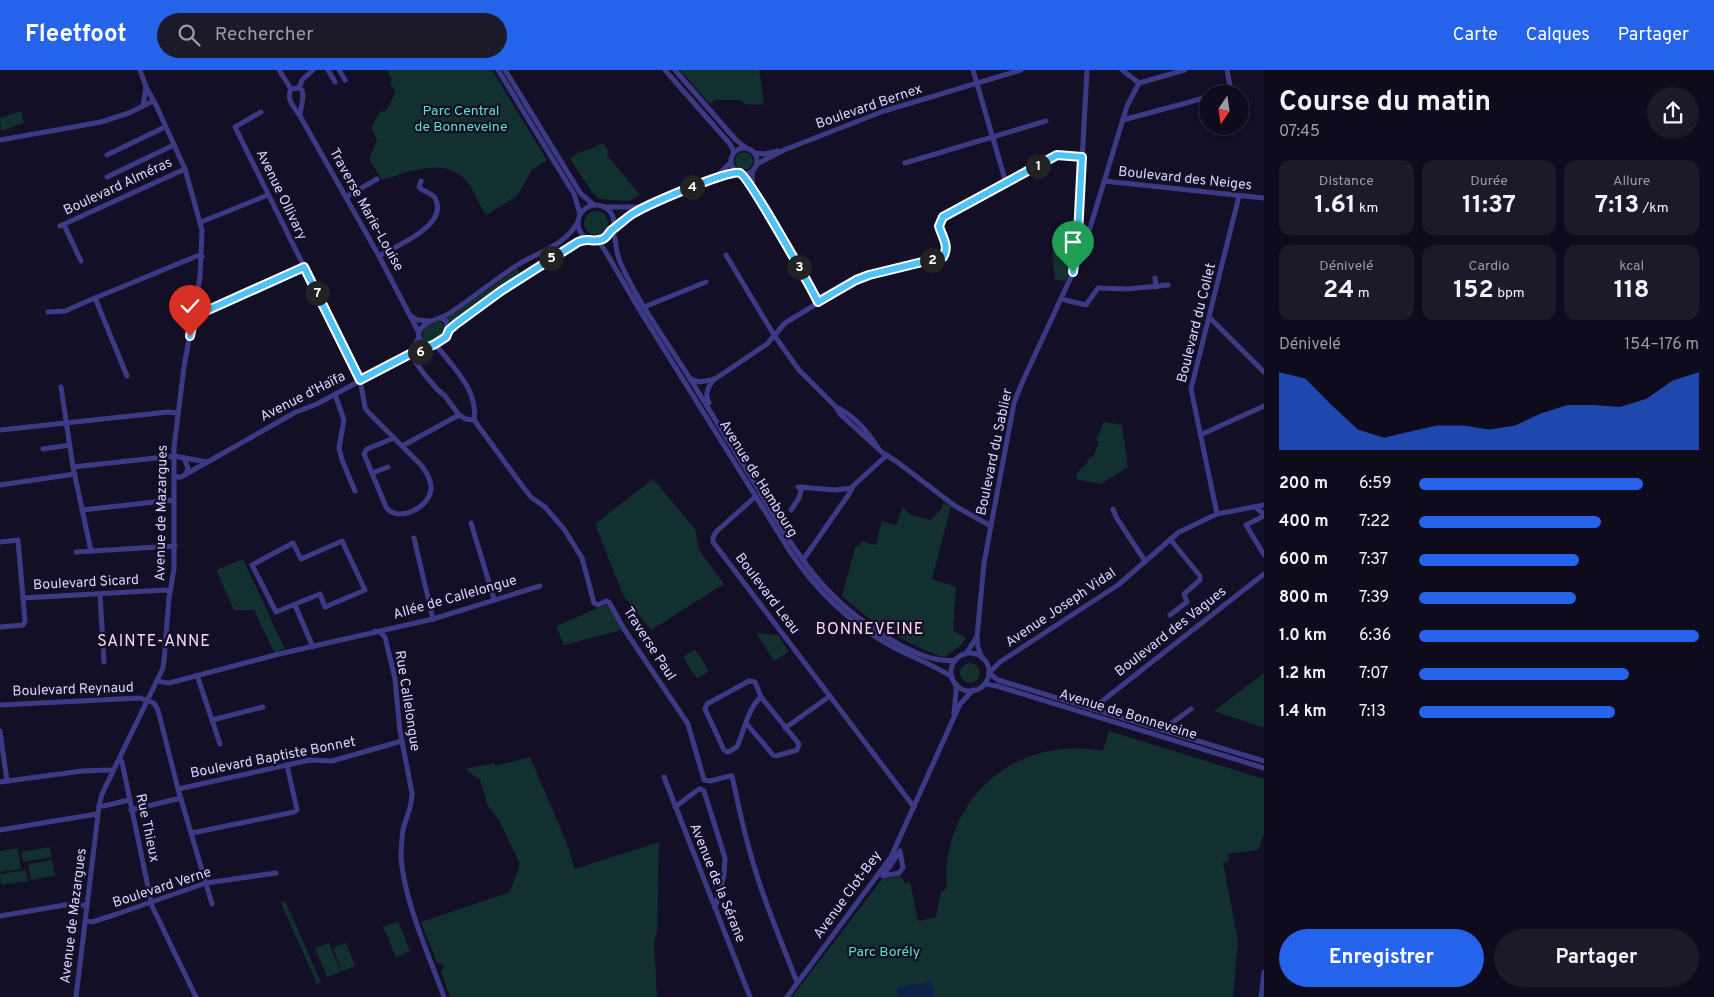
<!DOCTYPE html>
<html lang="fr">
<head>
<meta charset="utf-8">
<style>
	:root { --surface:#0e0b1c; --page:#1c1929; --text:#f1f3f6; --muted:#9b9ba3; --line:#2e2b3b; --accent:#2563eb }
	body { margin:0; font-family:Overpass,sans-serif; background:var(--page); color:var(--text); height:100vh; display:flex; flex-direction:column; font-size:19px; white-space:nowrap }
	* { box-sizing:border-box; margin:0 }
	p { font-size:16px; color:var(--muted) }
	.icon { flex:none; width:28px; height:28px; fill:none; stroke:currentColor; stroke-width:2; stroke-linecap:round; stroke-linejoin:round }
	.map { position:relative; flex:1; overflow:hidden }
	.drawer { display:flex; flex-direction:column; background:var(--surface); width:450px }
	.drawer>* { flex:none }
	.needle { width:32px; rotate:193deg }
	.buttons { position:absolute; left:1199px; top:15px; display:grid; gap:10px }
	.buttons a { display:grid; place-items:center; width:50px; height:50px; border-radius:50%; background:var(--surface); box-shadow:0 2px 8px #0003,0 0 0 1px var(--line); font-size:25px }
	.pin { position:absolute; display:grid; place-items:center; width:42px; height:42px; color:#fff; margin:-51px -21px; border-radius:50% 50% 50% 0; rotate:-45deg; box-shadow:0 0 5px #0007 }
	.pin .icon { rotate:45deg }
	.km { position:absolute; width:25px; height:25px; margin:-12px; border-radius:50%; background:#222; color:#fff; font-size:14px; line-height:25px; text-align:center }
	.round { display:grid; place-items:center; flex:none; width:52px; height:52px; border-radius:26px; background:var(--page) }
	.headline { display:flex; align-items:center; justify-content:space-between; height:85px; padding:0 15px }
	h1 { font-size:28px; font-weight:700; line-height:38px }
	.figures { display:grid; grid-template-columns:repeat(3,1fr); gap:8px; height:85px; padding:5px 15px }
	.figures div { display:grid; align-content:center; border-radius:12px; background:var(--page); text-align:center }
	.figures b { font-size:25px; font-weight:700 }
	.figures small { font-size:14px; font-weight:400 }
	.figures p { font-size:14px }
	.chart { height:140px; padding:10px 15px }
	.chart p { display:flex; justify-content:space-between }
	.chart svg { width:100%; height:90px; margin-top:5px; fill:var(--accent); opacity:.7 }
	.cta { display:flex; gap:10px; margin-top:auto; padding:10px 15px }
	.cta a { flex:1; height:58px; border-radius:30px; background:var(--accent); color:#fff; font-size:20px; font-weight:700; line-height:58px; text-align:center }
	.cta a+a { background:var(--page); color:var(--text) }
	ul { padding:0 15px; list-style:none; font-size:16px }
	li { display:grid; grid-template-columns:80px 60px 1fr; align-items:center; height:38px }
	li i { height:12px; border-radius:6px; background:var(--accent) }
	header { display:flex; align-items:center; gap:30px; box-sizing:border-box; height:70px; padding:0 25px; background:var(--accent); color:#fff }
	header strong { font-size:24px }
	nav { display:flex; gap:28px; margin-inline-start:auto; font-size:18px }
	.search { width:350px; height:45px; background:var(--page); display:flex; align-items:center; gap:12px; box-sizing:border-box; padding:0 18px; border-radius:28px; color:var(--muted); font-size:19px }
	main { display:flex; flex:1; min-height:0 }
	.map>svg:first-child { display:block }
</style>
</head>
<body>
<header>
<strong>Fleetfoot</strong>
<div class="search"><svg class="icon" aria-label="search" viewBox="0 0 24 24"><circle cx="10" cy="10" r="6"/><path d="M15 15l6 6"/></svg>Rechercher</div>
<nav><a>Carte</a><a>Calques</a><a>Partager</a></nav>
</header>
<main>
<div class="map">
<svg width="1264" height="927" viewBox="0 0 1264 927">
	<rect width="100%" height="100%" fill="#130f26"/>
	<g fill="#12302f">
		<path d="M 387,0 L 492,0 L 547,90 L 532,100 L 517,126 L 486,145 C 480,136 476,126 471,117 C 450,84 412,101 382,110 L 369,89 L 377,71 L 371,58 L 380,42 L 386,41 L 396,22 L 390,13 L 392,10 Z"/>
		<polygon points="680,0 759,0 764,32 761,35 745,34 740,30 715,30 710,34"/>
		<polygon points="21,41 24,53 1,61 0,48"/>
		<path d="M 603,73 L 608,80 L 607,85 L 640,125 L 629,131 L 599,129 L 592,122 L 570,89 C 579,80 592,80 603,73 Z"/>
		<circle cx="744" cy="91" r="9"/>
		<circle cx="596" cy="153" r="12"/>
		<polygon points="1060,179 1071,182 1069,203 1065,211 1055,210 1052,182"/>
		<polygon points="517,199 521,205 453,254 450,254 447,249 449,247"/>
		<path d="M 439,251 L 445,255 L 445,263 C 439,269 432,276 423,270 C 420,259 430,253 439,251 Z"/>
		<polygon points="1104,352 1122,355 1128,397 1101,414 1076,409 1077,402 1079,402 1081,398 1086,395 1090,386 1093,387 1099,372 1096,370"/>
		<polygon points="653,409 695,459 699,480 724,514 651,560 623,525 595,454"/>
		<path d="M 944,430 L 945,434 L 951,436 L 932,509 L 956,517 L 953,560 L 966,568 L 961,575 L 945,587 C 937,586 930,582 923,579 C 893,566 866,548 842,526 L 856,475 L 859,477 L 861,471 L 876,475 L 882,451 L 896,455 L 903,437 L 910,445 L 931,450 L 942,438 Z"/>
		<polygon points="243,489 285,579 274,582 254,540 234,540 216,500"/>
		<polygon points="608,534 622,560 564,575 556,556"/>
		<polygon points="756,563 778,565 789,582 774,591"/>
		<polygon points="695,579 709,601 697,609 683,587"/>
		<circle cx="970" cy="603" r="10"/>
		<polygon points="1264,603 1264,658 1214,641"/>
		<path d="M 1109,661 L 1264,709 L 1264,765 L 1258,780 L 1228,784 L 1229,791 L 1223,793 L 1238,871 L 1233,927 L 792,927 L 882,809 L 901,806 L 905,813 L 910,812 L 918,851 L 936,847 L 941,822 L 947,818 C 946,804 946,790 950,776 C 968,706 1033,668 1103,681 Z"/>
		<polygon points="530,687 566,771 575,799 659,772 657,862 654,872 657,927 450,927 441,902 444,897 442,894 437,893 421,852 510,822 520,794 499,750 488,736 480,710 465,699 494,693 495,696"/>
		<polygon points="50,777 52,787 23,792 21,782"/>
		<polygon points="18,778 21,799 0,802 0,781"/>
		<polygon points="52,790 55,806 31,810 28,794"/>
		<polygon points="26,800 28,811 1,815 0,804"/>
		<polygon points="285,831 321,912 317,914 281,833"/>
		<polygon points="398,851 410,881 396,887 383,857"/>
		<polygon points="329,873 341,902 327,907 315,878"/>
		<polygon points="346,873 355,896 342,901 333,878"/>
	</g>
	<polygon fill="#0c2248" points="931,911 934,925 933,927 898,927 897,918"/>
	<g fill="none" stroke-linecap="round" stroke-linejoin="round">
		<g stroke="#3d3a85" stroke-width="5">
			<polyline points="279,0 291,19"/>
			<polyline points="328,0 335,12"/>
			<polyline points="339,0 345,10"/>
			<polyline points="498,0 574,124 580,144"/>
			<polyline points="505,0 581,124 594,135"/>
			<polyline points="665,0 730,74 734,82"/>
			<polyline points="675,0 736,70 746,78"/>
			<polyline points="973,0 1006,113"/>
			<polyline points="1122,0 1139,13"/>
			<polyline points="1139,13 1185,0"/>
			<polyline points="299,18 302,10 313,0"/>
			<polyline points="1220,24 1231,20 1227,0"/>
			<polyline points="143,36 146,17"/>
			<path d="M 261,42 L 235,57 L 360,310 L 365,337 L 367,341 L 422,396 C 427,403 431,410 431,418 C 431,437 398,454 386,437 L 364,384 L 367,379 L 394,368"/>
			<path d="M 300,46 C 294,37 286,30 291,19 L 299,18 L 302,20 C 305,29 300,37 300,46 L 379,186 L 419,263"/>
			<polyline points="1123,50 1208,27"/>
			<polyline points="0,70 101,52 129,43 153,31"/>
			<circle cx="744" cy="91" r="13"/>
			<polyline points="755,83 765,84 778,81"/>
			<polyline points="107,85 165,57"/>
			<polyline points="905,93 1046,51"/>
			<polyline points="757,94 784,80 884,41 1021,0"/>
			<polyline points="742,104 808,211 818,232"/>
			<polyline points="107,107 174,75"/>
			<polyline points="716,107 731,92"/>
			<polyline points="1104,111 1264,128"/>
			<polyline points="753,120 752,106 753,101"/>
			<polyline points="346,127 377,109"/>
			<circle cx="596" cy="153" r="18"/>
			<polyline points="604,137 640,137"/>
			<polyline points="201,152 268,125"/>
			<polyline points="64,155 81,191"/>
			<polyline points="60,156 185,99"/>
			<path d="M 612,159 C 617,170 615,181 620,192 C 641,239 674,281 700,325 C 720,357 740,390 760,422 C 772,443 784,464 798,483 C 824,522 861,554 902,576 C 919,584 936,593 956,590"/>
			<polyline points="612,159 619,156 632,144 643,137 716,108 738,102"/>
			<path d="M 598,170 L 607,184 L 639,239 L 789,480 C 815,519 850,553 891,576 C 911,587 933,594 952,607"/>
			<path d="M 726,185 L 774,265 L 799,300 L 836,337 C 853,345 868,362 878,378"/>
			<path d="M 379,186 C 396,176 450,155 435,128 C 431,122 423,122 419,117 L 421,111"/>
			<polyline points="1074,196 1078,165 1087,0"/>
			<polyline points="1155,208 1156,217"/>
			<polyline points="1061,229 1086,235 1098,218 1127,219 1168,215"/>
			<polyline points="644,237 706,212"/>
			<polyline points="48,242 65,241 95,228"/>
			<polyline points="195,242 206,241 304,197"/>
			<polyline points="412,247 418,250 430,251"/>
			<polyline points="1210,248 1264,302"/>
			<polyline points="449,260 501,221 578,172 587,168"/>
			<path d="M 435,274 C 452,296 479,320 474,350"/>
			<path d="M 431,275 C 424,275 415,269 420,260 C 427,249 440,250 450,243 C 473,228 495,209 519,194 C 541,181 565,175 578,152"/>
			<polyline points="410,284 424,304 437,319 445,326 459,345 466,349 474,350"/>
			<polyline points="410,284 419,267"/>
			<polyline points="127,306 95,228 197,186 202,186"/>
			<path d="M 690,309 L 700,312 L 715,309 L 767,274 L 785,253 L 856,210 L 909,194 L 943,187 C 950,176 942,167 939,156 L 943,147 L 1057,85 L 1082,87"/>
			<polyline points="61,317 73,397 91,481"/>
			<polyline points="335,324 344,350 339,378 342,390 355,421"/>
			<path d="M 709,333 C 704,324 708,317 714,309"/>
			<polyline points="836,337 840,344 884,384 896,391 955,436 991,456"/>
			<path d="M 474,350 L 523,417 L 532,428 L 545,437 L 564,459 L 582,488 L 594,533 L 598,535 L 606,531 L 609,532 L 624,559 L 688,654 L 704,710 L 710,711 L 730,706 L 732,706 C 737,728 741,749 747,771 C 759,819 779,866 797,912"/>
			<polyline points="0,360 168,342 178,343"/>
			<polyline points="1200,365 1264,336"/>
			<polyline points="402,376 459,345"/>
			<polyline points="43,379 70,375"/>
			<polyline points="184,388 188,398 186,404"/>
			<polyline points="73,397 174,386 207,392"/>
			<polyline points="372,403 388,397"/>
			<path d="M 174,407 L 181,407 L 296,342 L 317,334 L 410,284 C 423,282 444,273 449,260 L 446,251 L 441,248"/>
			<polyline points="0,415 75,404"/>
			<polyline points="798,417 836,420 852,418"/>
			<polyline points="756,426 717,461 713,467 713,472 914,737"/>
			<polyline points="1255,437 1264,444"/>
			<polyline points="1113,439 1116,447 1145,491"/>
			<polyline points="82,440 173,430"/>
			<polyline points="791,440 799,428 802,417"/>
			<polyline points="1217,444 1191,319 1239,126"/>
			<polyline points="1264,446 1246,455 1264,485"/>
			<polyline points="471,453 494,529"/>
			<polyline points="414,468 433,549"/>
			<polygon points="342,471 365,520 325,537 320,524 276,542 252,495 293,473 301,489"/>
			<polyline points="0,472 18,470 25,551 23,555 0,557"/>
			<polyline points="76,482 175,476"/>
			<polyline points="803,490 849,424 853,416 887,385"/>
			<polyline points="100,524 104,592"/>
			<polyline points="23,528 165,520 170,521"/>
			<polyline points="295,535 313,577"/>
			<polyline points="1170,545 1187,532 1184,524 1200,510 1200,506 1170,469"/>
			<path d="M 375,561 L 381,563 L 385,567 L 395,609 L 400,661 L 412,723 C 412,739 406,746 403,760 C 402,768 401,779 401,787 C 404,831 429,885 444,927"/>
			<circle cx="970" cy="602" r="19"/>
			<polyline points="966,584 976,568"/>
			<polyline points="982,588 978,577 977,567 984,493 1014,333 1021,315 1083,181 1127,36 1139,13"/>
			<polyline points="989,603 1000,592 1118,515 1179,462 1217,444 1264,435"/>
			<polyline points="989,603 998,610 1264,691"/>
			<polyline points="197,605 220,674"/>
			<polyline points="157,611 169,613 279,584 433,549 540,516"/>
			<polyline points="985,614 997,616 1264,698"/>
			<polyline points="0,635 140,628 154,633 158,640 178,719 212,834"/>
			<polyline points="1092,639 1264,504"/>
			<polyline points="954,643 956,622 956,614"/>
			<polyline points="212,650 263,637"/>
			<path d="M 746,653 L 773,685 L 776,686 L 797,680 L 799,674 L 761,627 C 749,636 743,663 737,677 L 728,682 L 724,680 L 705,639 L 707,634 L 749,611 L 755,612 L 761,627"/>
			<polyline points="785,658 830,626"/>
			<polyline points="1162,660 1191,639"/>
			<polyline points="0,661 7,711"/>
			<polyline points="120,689 122,692 152,836 196,927"/>
			<polyline points="664,707 750,927"/>
			<polyline points="0,712 82,701 108,700 113,701"/>
			<polyline points="178,719 310,690 332,691 402,671"/>
			<polyline points="99,736 104,736 129,730"/>
			<polyline points="675,737 699,719 701,719 704,721 725,788 724,805 715,838"/>
			<polyline points="131,740 181,728"/>
			<polyline points="0,760 97,744"/>
			<polyline points="192,763 294,742 297,740 287,695"/>
			<polygon points="900,781 903,798 899,803 883,806"/>
			<polyline points="0,846 65,835 87,835"/>
			<polyline points="85,851 92,852 117,844 206,813 276,803"/>
			<polyline points="76,927 99,736 102,724 163,598 164,591 169,528 174,499 174,377 184,297 200,207 202,160 185,99 156,35 146,17 140,0"/>
			<polyline points="787,927 891,787 960,634 973,620"/>
			<polyline points="1261,927 1264,902"/>
		</g>
	</g>
	<g fill="none" stroke-linecap="round" stroke-linejoin="round">
		<g stroke="#fff" stroke-width="10">
			<path id="route" d="M 190,266 L 195,242 L 206,241 L 304,197 L 360,310 L 410,284 L 416,283 L 435,274 L 446,267 L 449,260 L 456,254 L 501,221 L 578,172 C 589,167 593,173 603,169 C 608,167 609,161 613,159 C 620,154 627,147 634,143 C 647,135 729,99 740,103 C 749,107 810,216 818,232 L 856,210 L 869,205 L 943,187 C 950,176 942,167 939,156 L 943,147 L 1057,85 L 1082,87 L 1078,165 L 1073,202"/>
		</g>
		<use href="#route" stroke="#4fc3f7" stroke-width="6"/>
	</g>
	<g text-anchor="middle" dominant-baseline="central" stroke-width="4.5" stroke-linejoin="round" paint-order="stroke">
		<g font-size="14" fill="#d9d4ff" stroke="#130f26">
			<text transform="translate(869 37) rotate(-19)">Boulevard Bernex</text>
			<text transform="translate(1185 109) rotate(6)">Boulevard des Neiges</text>
			<text transform="translate(118 117) rotate(-25)">Boulevard Alméras</text>
			<text transform="translate(281 125) rotate(64)">Avenue Ollivary</text>
			<text transform="translate(366 140) rotate(61)">Traverse Marie-Louise</text>
			<text transform="translate(1197 253) rotate(-76)">Boulevard du Collet</text>
			<text transform="translate(303 327) rotate(-27)">Avenue d'Haïfa</text>
			<text transform="translate(995 382) rotate(-78)">Boulevard du Sablier</text>
			<text transform="translate(758 409) rotate(58)">Avenue de Hambourg</text>
			<text transform="translate(162 443) rotate(-89)">Avenue de Mazargues</text>
			<text transform="translate(86 513) rotate(-3)">Boulevard Sicard</text>
			<text transform="translate(767 524) rotate(53)">Boulevard Leau</text>
			<text transform="translate(455 528) rotate(-16)">Allée de Callelongue</text>
			<text transform="translate(1061 538) rotate(-34)">Avenue Joseph Vidal</text>
			<text transform="translate(1171 562) rotate(-38)">Boulevard des Vagues</text>
			<text transform="translate(649 574) rotate(57)">Traverse Paul</text>
			<text transform="translate(73 620) rotate(-2)">Boulevard Reynaud</text>
			<text transform="translate(407 631) rotate(81)">Rue Callelongue</text>
			<text transform="translate(1128 645) rotate(17)">Avenue de Bonneveine</text>
			<text transform="translate(273 688) rotate(-11)">Boulevard Baptiste Bonnet</text>
			<text transform="translate(147 758) rotate(78)">Rue Thieux</text>
			<text transform="translate(717 813) rotate(68)">Avenue de la Sérane</text>
			<text transform="translate(162 818) rotate(-18)">Boulevard Verne</text>
			<text transform="translate(848 825) rotate(-54)">Avenue Clot-Bey</text>
			<text transform="translate(74 846) rotate(-83)">Avenue de Mazargues</text>
		</g>
		<g font-size="14" fill="#5fe0c0" stroke="#130f26">
			<text x="461" y="41">Parc Central<tspan x="461" dy="16">de Bonneveine</tspan></text>
			<text x="884" y="882">Parc Borély</text>
		</g>
		<g font-size="16" letter-spacing="1" fill="#ffd6f0" stroke="#130f26">
			<text x="870" y="560">BONNEVEINE</text>
			<text x="154" y="572">SAINTE-ANNE</text>
		</g>
	</g>
</svg>
<div class="buttons">
<a><svg class="needle" viewBox="-14 -14 28 28"><path d="M0-13l5 13h-10z" fill="#e53935"/><path d="M0 13l5-13h-10z" fill="#9b9ba3"/></svg></a>
</div>
<div class="pin" style="left:1073px;top:202px;background:#1e9e55"><svg class="icon" aria-label="arrive" viewBox="0 0 24 24"><path d="M6 21V4h12l-3 4 3 4H6"/></svg></div>
<div class="pin" style="left:190px;top:266px;background:#d93025"><svg class="icon" aria-label="check" viewBox="0 0 24 24"><path d="M5 12l5 5 9-10"/></svg></div>
<b class="km" style="left:1038px;top:96px">1</b>
<b class="km" style="left:932px;top:190px">2</b>
<b class="km" style="left:799px;top:197px">3</b>
<b class="km" style="left:692px;top:117px">4</b>
<b class="km" style="left:551px;top:188px">5</b>
<b class="km" style="left:420px;top:282px">6</b>
<b class="km" style="left:317px;top:223px">7</b>
</div>
<section class="drawer">
<div class="headline"><div><h1>Course du matin</h1><p>07:45</p></div><a class="round"><svg class="icon" aria-label="share" viewBox="0 0 24 24"><path d="M12 15V3M7 8l5-5 5 5M5 13v7h14v-7"/></svg></a></div>
<div class="figures">
<div><p>Distance</p><b>1.61<small> km</small></b></div>
<div><p>Durée</p><b>11:37</b></div>
<div><p>Allure</p><b>7:13<small> /km</small></b></div>
</div>
<div class="figures">
<div><p>Dénivelé</p><b>24<small> m</small></b></div>
<div><p>Cardio</p><b>152<small> bpm</small></b></div>
<div><p>kcal</p><b>118</b></div>
</div>
<div class="chart"><p><span>Dénivelé</span>154–176 m</p>
<svg viewBox="0 0 160 44" preserveAspectRatio="none"><path d="M0 44V6L10 9L20 22L30 34L40 38L50 35L60 32L70 32L80 34L90 32L100 26L110 22L120 22L130 23L140 19L150 10L160 6V44z"/></svg>
</div>
<ul>
<li><b>200 m</b>6:59<i style="width:80%"></i></li>
<li><b>400 m</b>7:22<i style="width:65%"></i></li>
<li><b>600 m</b>7:37<i style="width:57%"></i></li>
<li><b>800 m</b>7:39<i style="width:56%"></i></li>
<li><b>1.0 km</b>6:36<i style="width:100%"></i></li>
<li><b>1.2 km</b>7:07<i style="width:75%"></i></li>
<li><b>1.4 km</b>7:13<i style="width:70%"></i></li>
</ul>
<div class="cta"><a>Enregistrer</a><a>Partager</a></div>
</section>
</main>
</body>
</html>
